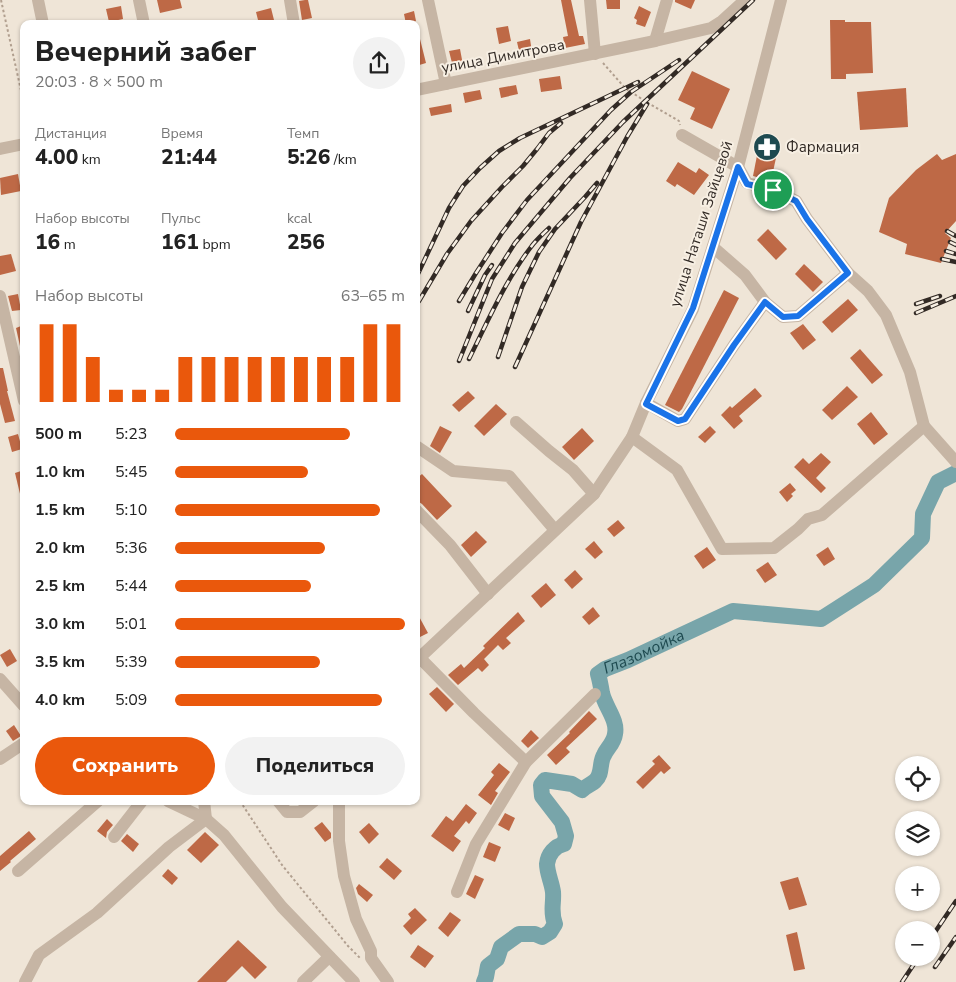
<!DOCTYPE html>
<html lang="ru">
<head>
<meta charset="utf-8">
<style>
	:root { --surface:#fff; --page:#f2f2f2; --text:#222; --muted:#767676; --accent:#ea580c }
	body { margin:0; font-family:"Nunito Sans",sans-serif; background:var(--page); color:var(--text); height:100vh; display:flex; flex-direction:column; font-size:19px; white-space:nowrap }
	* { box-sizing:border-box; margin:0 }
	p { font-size:16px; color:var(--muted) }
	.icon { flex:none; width:28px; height:28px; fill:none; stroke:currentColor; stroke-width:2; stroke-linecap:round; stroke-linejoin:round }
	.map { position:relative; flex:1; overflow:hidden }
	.side { position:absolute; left:20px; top:20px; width:400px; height:785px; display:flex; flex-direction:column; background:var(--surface); border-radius:10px; box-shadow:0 1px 4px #0004 }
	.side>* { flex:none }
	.controls { position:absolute; left:895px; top:756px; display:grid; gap:10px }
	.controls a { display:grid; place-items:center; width:45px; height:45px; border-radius:50%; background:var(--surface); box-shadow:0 1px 4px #0004; font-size:25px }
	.pin { position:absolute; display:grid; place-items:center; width:42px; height:42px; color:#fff; margin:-21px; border:2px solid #fff; border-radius:50%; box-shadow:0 1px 5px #0007 }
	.round { display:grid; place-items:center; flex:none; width:52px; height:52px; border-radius:26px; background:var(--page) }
	.head { display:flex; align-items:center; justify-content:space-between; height:85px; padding:0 15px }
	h1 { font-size:28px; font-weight:800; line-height:38px }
	.figures { display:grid; grid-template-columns:repeat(3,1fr); gap:8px; height:85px; padding:5px 15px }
	.figures div { display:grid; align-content:center }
	.figures b { font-size:21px; font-weight:800 }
	.figures small { font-size:14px; font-weight:400 }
	.figures p { font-size:14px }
	.chart { height:140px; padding:10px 15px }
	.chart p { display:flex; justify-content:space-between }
	.chart svg { width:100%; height:90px; margin-top:5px; stroke:var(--accent); stroke-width:6 }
	.cta { display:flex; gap:10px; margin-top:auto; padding:10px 15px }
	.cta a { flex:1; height:58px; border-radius:30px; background:var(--accent); color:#fff; font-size:20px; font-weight:800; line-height:58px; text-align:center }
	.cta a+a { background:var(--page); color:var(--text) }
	ul { padding:0 15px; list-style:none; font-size:16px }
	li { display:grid; grid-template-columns:80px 60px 1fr; align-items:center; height:38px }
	li i { height:12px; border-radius:6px; background:var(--accent) }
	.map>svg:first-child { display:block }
</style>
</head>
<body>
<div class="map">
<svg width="956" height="982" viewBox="0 0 956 982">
	<rect width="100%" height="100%" fill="#efe5d7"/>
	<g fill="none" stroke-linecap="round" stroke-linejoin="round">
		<path stroke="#78a5aa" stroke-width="16" id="s1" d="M 484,982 L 486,977 L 488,966 L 497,959 L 501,947 L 519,934 L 535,934 L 542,937 L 550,932 L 555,924 C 550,911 554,904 553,892 C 552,883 547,873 547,864 C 548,854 555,846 564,844 L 566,836 L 562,822 L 542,796 L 541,785 L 545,780 L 572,784 L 582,790 C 586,786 592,784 595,781 C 603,774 599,763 604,755 C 607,748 614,743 615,734 C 618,720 605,707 602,693 C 601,687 600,681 598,674 L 605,669 L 628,660 L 733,611 L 821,619 L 874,585 L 922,538 L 923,514 L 938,482 L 956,473"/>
	</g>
	<g fill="#be6946">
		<polygon points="157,0 180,0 182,8 160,13"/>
		<polygon points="305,0 308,0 312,18 302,20 299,1"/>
		<polygon points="561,0 571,0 579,36 583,36 585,44 565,48 563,37 568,36"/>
		<polygon points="606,0 620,0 620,9 607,9"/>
		<polygon points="675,0 695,0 691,9 675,2"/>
		<polygon points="121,6 123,19 109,22 106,9"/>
		<polygon points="639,6 651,12 645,27 636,24 637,20 634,18"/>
		<polygon points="271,8 275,24 259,24 256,12"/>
		<polygon points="414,11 416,21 406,24 404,14"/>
		<polygon points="830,20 845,20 845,22 871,22 873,73 846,74 846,79 831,79"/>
		<polygon points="508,26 511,41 499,44 496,28"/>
		<polygon points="419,35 426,63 416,66 416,36"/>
		<polygon points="530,39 532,52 520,55 517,42"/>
		<polygon points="460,49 463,65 453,67 449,51"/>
		<polygon points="692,71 730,89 712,129 690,119 695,108 678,100"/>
		<polygon points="560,76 562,89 541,92 539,79"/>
		<polygon points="516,85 518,94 501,98 499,88"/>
		<polygon points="906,88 908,127 860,130 857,92"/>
		<polygon points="480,90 482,99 465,103 463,93"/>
		<polygon points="451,104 452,112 431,116 429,108"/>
		<polygon points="760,140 779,144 771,181 753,176"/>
		<polygon points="937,154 942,160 956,154 956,221 945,233 951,238 941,263 905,254 907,244 879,232 889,198 916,170"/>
		<polygon points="678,162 696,173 699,168 709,175 694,195 677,184 675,187 666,181"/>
		<polygon points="18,174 21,191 1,195 0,178"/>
		<polygon points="768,229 787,249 776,260 757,240"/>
		<polygon points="11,254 16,271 0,275 0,256"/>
		<polygon points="804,264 823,282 813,292 795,274"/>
		<polygon points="724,290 739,298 682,409 679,412 665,405"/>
		<polygon points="18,294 21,310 12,311 8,296"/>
		<polygon points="848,299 858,310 832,333 822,322"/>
		<polygon points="803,324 816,340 803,350 790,333"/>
		<polygon points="21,326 24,339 24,345 20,346 16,328"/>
		<polygon points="860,349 883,375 872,384 850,358"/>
		<polygon points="0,368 3,368 8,391 7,391 15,421 5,423 0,404"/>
		<polygon points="847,386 858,397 832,420 822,410"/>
		<polygon points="755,388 762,396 739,416 743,421 734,429 721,415 730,406 732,408"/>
		<polygon points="468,391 475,398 459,412 452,405"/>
		<polygon points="496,404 507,414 484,436 474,426"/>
		<polygon points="871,412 888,434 874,445 857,424"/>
		<polygon points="440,426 452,432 440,453 430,446"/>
		<polygon points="710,426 716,432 705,443 698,437"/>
		<polygon points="582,428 594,441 574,460 562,447"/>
		<polygon points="18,434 22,449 12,452 8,437"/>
		<polygon points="821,453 831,462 816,478 826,488 821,493 794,467 803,458 809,464"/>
		<polygon points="24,470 24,498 21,498 15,473"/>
		<polygon points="422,474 452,506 437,520 422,504 416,500 416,479"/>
		<polygon points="790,483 796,490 791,494 793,496 787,502 779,492"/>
		<polygon points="618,520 625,528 614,537 607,529"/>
		<polygon points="476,531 487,542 471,557 461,545"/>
		<polygon points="594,541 603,552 595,559 585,549"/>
		<polygon points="707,547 716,560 703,569 694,556"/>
		<polygon points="828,547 835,559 824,566 816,555"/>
		<polygon points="768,562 777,575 765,583 756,570"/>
		<polygon points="575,570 583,579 572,589 564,580"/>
		<polygon points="546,583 556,595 541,608 531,596"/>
		<polygon points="593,607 600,616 589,625 582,617"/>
		<polygon points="416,611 428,633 416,639"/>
		<polygon points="518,612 525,621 506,638 511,643 503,650 498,645 484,659 489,665 482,672 478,668 458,685 448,675 461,664 464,668 485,648 483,646"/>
		<polygon points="10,649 17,661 7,667 0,655"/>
		<polygon points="437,687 454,704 446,712 429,694"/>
		<polygon points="589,711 597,719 566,748 570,752 556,765 547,755 570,733 569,732"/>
		<polygon points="14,725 21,736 13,741 6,731"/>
		<polygon points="531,730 539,738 528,748 521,741"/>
		<polygon points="659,755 671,768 664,774 661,771 643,789 636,782 655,764 652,761"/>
		<polygon points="499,763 510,772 495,791 498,793 491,805 478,795 494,775 491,772"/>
		<polygon points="466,804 477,813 469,824 466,821 454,836 461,841 453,852 431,836 446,816 453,821"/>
		<polygon points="505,813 515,818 509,831 498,825"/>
		<polygon points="107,819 113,825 107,832 106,838 97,831"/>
		<polygon points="322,822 331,833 331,838 325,842 314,828"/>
		<polygon points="369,823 379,834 369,844 359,832"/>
		<polygon points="29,831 36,839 10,861 11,862 0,871 0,856"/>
		<polygon points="205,832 219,845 201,863 187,850"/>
		<polygon points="127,834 139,844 133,852 121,841"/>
		<polygon points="489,842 501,847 495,862 483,857"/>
		<polygon points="387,858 402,871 394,880 379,867"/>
		<polygon points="168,869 178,878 172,885 162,876"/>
		<polygon points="475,875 484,879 475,899 466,894"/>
		<polygon points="798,877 807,905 789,910 780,882"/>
		<polygon points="359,884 373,895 367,902 358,894 356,888"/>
		<polygon points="415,908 427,920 411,935 403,926 411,918 408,914"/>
		<polygon points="450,912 461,920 448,937 438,928"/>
		<polygon points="797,932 805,969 794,971 786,935"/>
		<polygon points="238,940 267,967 255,979 242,966 226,982 197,982"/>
		<polygon points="418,945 434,956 425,968 410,957"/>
	</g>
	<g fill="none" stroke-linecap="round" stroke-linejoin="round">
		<g stroke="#b19f8f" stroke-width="2" stroke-dasharray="2.5 2.5" stroke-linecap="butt">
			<polyline points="1,0 24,104"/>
			<polyline points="603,63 625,88 648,103 679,121 680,125"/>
			<polyline points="240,801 282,865 348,946 360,958"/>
		</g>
		<g stroke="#c6b5a4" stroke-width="12">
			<polyline points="38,0 43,24"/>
			<polyline points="139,0 144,24"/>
			<polyline points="290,0 294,24"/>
			<polyline points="428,0 446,84"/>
			<polyline points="590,0 595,54"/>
			<polyline points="655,41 667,0"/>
			<polyline points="416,90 655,41 711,28 722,21 745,0"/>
			<polyline points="682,135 738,167 747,183 773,190 796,201 807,219 848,273 868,291 886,315 910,372 924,426 956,462"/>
			<polyline points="0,149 24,144"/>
			<polyline points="713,247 745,275 765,302"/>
			<polyline points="0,296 24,401"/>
			<polyline points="646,403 678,421 685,419 734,345 765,302 783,317 798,316 848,273"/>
			<polyline points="516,422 549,451 573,470 594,494"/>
			<polyline points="632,437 677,470 722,549 774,548 798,529 808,519 822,515 924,426"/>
			<polyline points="416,446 453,471 509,476 555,530"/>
			<polyline points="416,510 450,545 488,594"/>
			<polyline points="420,658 474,713 526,762"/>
			<polyline points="416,661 594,494 632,437 646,403 693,309 738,167 781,0"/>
			<polyline points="0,679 24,706"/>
			<polyline points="0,759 24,743"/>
			<polyline points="168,801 206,819 224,835 282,907 354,982"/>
			<polyline points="278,801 287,812 300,812 314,801"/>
			<polyline points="339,801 339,841 344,876 356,919 371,951 371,958 388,982"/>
			<polyline points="114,837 142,801"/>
			<polyline points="18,871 98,801"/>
			<polyline points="457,892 476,844 526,762 595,694"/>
			<polyline points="25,982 39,955 97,913 169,847 206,819 204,801"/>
			<polyline points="303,982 329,957"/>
		</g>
		<g stroke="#322a25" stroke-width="4.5">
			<g id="rail">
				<polyline points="947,231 956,236"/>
				<polyline points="950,242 956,245"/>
				<polyline points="946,251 956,254"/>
				<polyline points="942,259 956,262"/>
				<polyline points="416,278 449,208 463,186 480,168 499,151 520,138 638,82"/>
				<polyline points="419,301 447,254 471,221 502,187 523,166 537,149 549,133 561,123"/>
				<polyline points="459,301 476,273 502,233 527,200 611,110 631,92 679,60"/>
				<polyline points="916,304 940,296"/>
				<polyline points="468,311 485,275 492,265"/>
				<polyline points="916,313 956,296"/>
				<polyline points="498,357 522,287 539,252 555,229 585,197 597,183"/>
				<path d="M 469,359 C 488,321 505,281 531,247 C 536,240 543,234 549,228"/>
				<polyline points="459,361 492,279 515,243 570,178 623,122 753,0"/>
				<polyline points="515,367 581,222 627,137 647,104"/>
				<polyline points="931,938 956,901"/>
				<polyline points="935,967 956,937"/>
				<polyline points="902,982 918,958"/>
			</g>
		</g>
		<use href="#rail" stroke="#f7efe3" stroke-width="2.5" stroke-dasharray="8" stroke-linecap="butt"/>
	</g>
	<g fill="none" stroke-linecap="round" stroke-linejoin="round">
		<g stroke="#fff" stroke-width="10">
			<polygon id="route" points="738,167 747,184 773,190 796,201 807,219 848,273 798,316 783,317 765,302 734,345 685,419 678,421 646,404 693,308"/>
		</g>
		<use href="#route" stroke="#1a73e8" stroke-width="6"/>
	</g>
	<defs>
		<g id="pharmacy-disc" transform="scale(1.4375)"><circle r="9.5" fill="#1e4a50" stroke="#f7efe3"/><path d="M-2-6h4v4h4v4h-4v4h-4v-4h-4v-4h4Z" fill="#fff"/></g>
	</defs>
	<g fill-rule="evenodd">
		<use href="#pharmacy-disc" x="767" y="147"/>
	</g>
	<g text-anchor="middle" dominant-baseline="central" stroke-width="4" stroke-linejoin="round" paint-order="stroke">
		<g font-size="15" fill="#322a25" stroke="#f7efe3">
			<text transform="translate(503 56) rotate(-11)">улица Димитрова</text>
			<text transform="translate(701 224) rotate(-72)">улица Наташи Зайцевой</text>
		</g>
		<g font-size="15" fill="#322a25" stroke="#f7efe3" text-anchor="start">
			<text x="786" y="147">Фармация</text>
		</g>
		<g font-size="16" font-style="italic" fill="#1e4a50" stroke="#f7efe3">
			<text stroke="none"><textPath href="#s1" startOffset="488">Глазомойка</textPath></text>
		</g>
	</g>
</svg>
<div class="controls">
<a><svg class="icon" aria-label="locate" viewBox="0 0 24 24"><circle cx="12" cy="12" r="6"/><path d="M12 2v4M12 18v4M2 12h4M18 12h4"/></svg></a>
<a><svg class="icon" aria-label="layers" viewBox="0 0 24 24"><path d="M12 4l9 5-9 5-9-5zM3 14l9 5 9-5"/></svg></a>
<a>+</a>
<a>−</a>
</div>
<div class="pin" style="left:773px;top:190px;background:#1e9e55"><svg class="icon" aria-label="arrive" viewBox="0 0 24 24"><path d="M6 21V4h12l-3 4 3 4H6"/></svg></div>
<section class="side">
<div class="head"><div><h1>Вечерний забег</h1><p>20:03 · 8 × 500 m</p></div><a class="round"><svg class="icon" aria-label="share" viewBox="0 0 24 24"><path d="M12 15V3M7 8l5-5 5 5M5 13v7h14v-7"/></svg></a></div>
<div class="figures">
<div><p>Дистанция</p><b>4.00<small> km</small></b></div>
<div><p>Время</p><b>21:44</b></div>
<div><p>Темп</p><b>5:26<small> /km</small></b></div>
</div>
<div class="figures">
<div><p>Набор высоты</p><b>16<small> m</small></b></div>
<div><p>Пульс</p><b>161<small> bpm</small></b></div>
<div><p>kcal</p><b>256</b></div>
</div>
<div class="chart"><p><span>Набор высоты</span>63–65 m</p>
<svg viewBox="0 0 160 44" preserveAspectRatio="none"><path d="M5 44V6M15 44V6M25 44V22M35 44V38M45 44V38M55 44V38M65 44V22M75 44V22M85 44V22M95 44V22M105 44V22M115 44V22M125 44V22M135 44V22M145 44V6M155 44V6"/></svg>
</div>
<ul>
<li><b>500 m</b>5:23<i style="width:76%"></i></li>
<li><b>1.0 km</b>5:45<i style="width:58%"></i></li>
<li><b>1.5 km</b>5:10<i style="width:89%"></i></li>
<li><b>2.0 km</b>5:36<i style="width:65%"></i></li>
<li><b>2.5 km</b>5:44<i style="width:59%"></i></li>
<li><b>3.0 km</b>5:01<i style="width:100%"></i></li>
<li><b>3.5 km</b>5:39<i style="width:63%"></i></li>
<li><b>4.0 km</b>5:09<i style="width:90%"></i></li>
</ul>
<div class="cta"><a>Сохранить</a><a>Поделиться</a></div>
</section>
</div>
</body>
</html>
